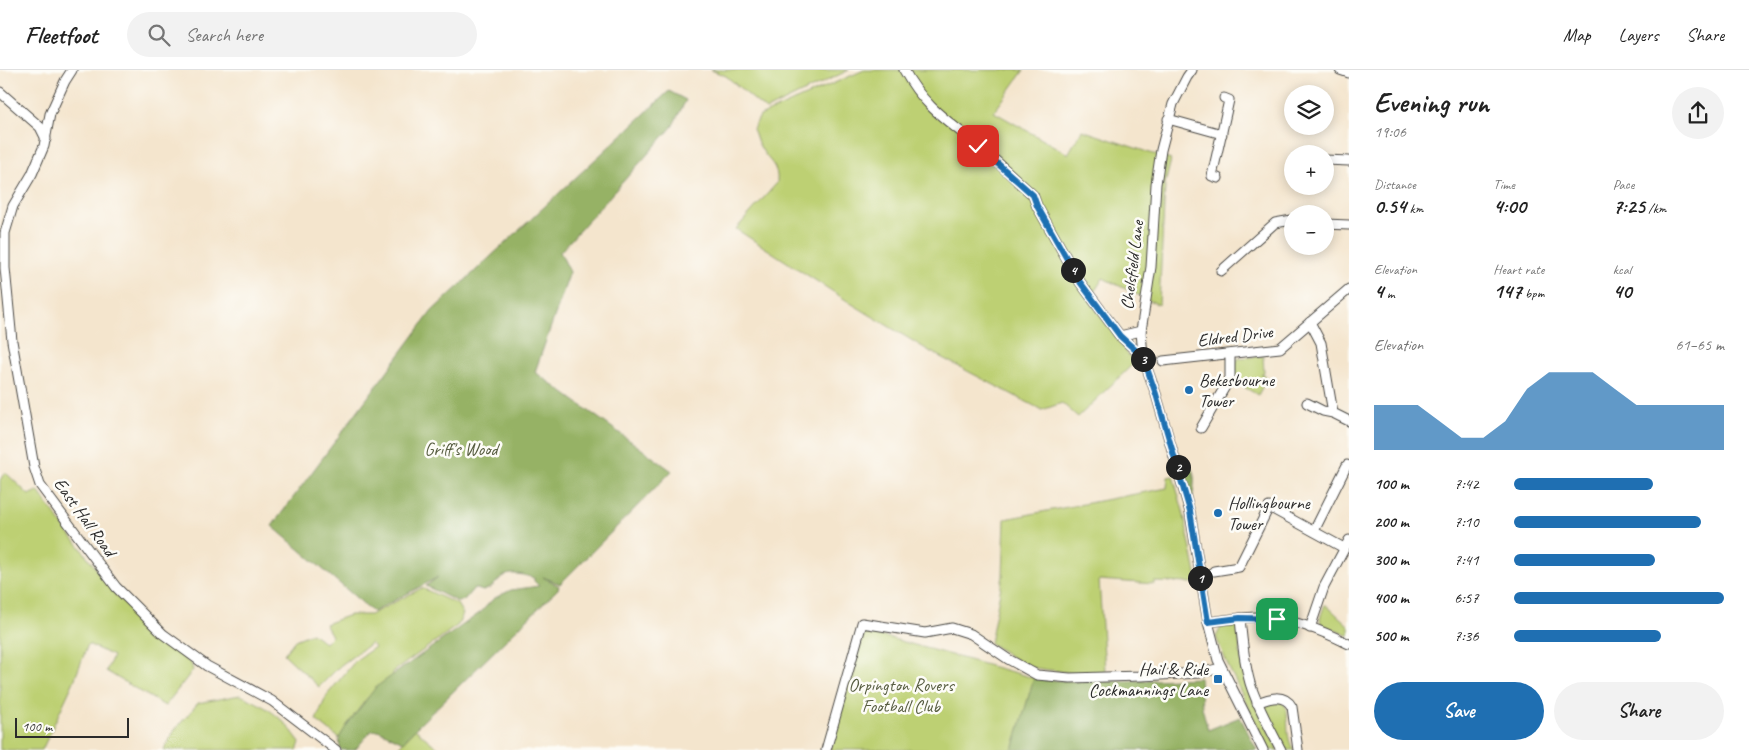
<!DOCTYPE html>
<html lang="en">
<head>
<meta charset="utf-8">
<style>
	:root { --surface:#fff; --page:#f2f2f2; --text:#222; --muted:#767676; --line:#e0e0e0; --accent:#1f6fb2 }
	body { margin:0; font-family:Caveat,sans-serif; background:var(--page); color:var(--text); height:100vh; display:flex; flex-direction:column; font-size:19px; white-space:nowrap }
	* { box-sizing:border-box; margin:0 }
	p { font-size:16px; color:var(--muted) }
	.icon { flex:none; width:28px; height:28px; fill:none; stroke:currentColor; stroke-width:2; stroke-linecap:round; stroke-linejoin:round }
	.map { position:relative; flex:1; overflow:hidden }
	.drawer { display:flex; flex-direction:column; background:var(--surface); width:400px }
	.drawer>* { flex:none }
	.buttons { position:absolute; left:1284px; top:15px; display:grid; gap:10px }
	.buttons a { display:grid; place-items:center; width:50px; height:50px; border-radius:50%; background:var(--surface); box-shadow:0 2px 12px #0003; font-size:25px }
	.scale { position:absolute; left:15px; bottom:12px; width:114px; box-sizing:border-box; padding-left:5px; border:2px solid #2b2b2b; border-top:0; font-size:14px; line-height:18px; white-space:nowrap; color:#2b2b2b; -webkit-text-stroke:4px #fdfcf7; paint-order:stroke }
	.pin { position:absolute; display:grid; place-items:center; width:42px; height:42px; color:#fff; margin:-21px; border-radius:10px; box-shadow:0 2px 8px #0006 }
	.km { position:absolute; width:25px; height:25px; margin:-12px; border-radius:50%; background:#222; color:#fff; font-size:14px; line-height:25px; text-align:center }
	.round { display:grid; place-items:center; flex:none; width:52px; height:52px; border-radius:26px; background:var(--page) }
	.summary { display:flex; align-items:center; justify-content:space-between; height:85px; padding:0 25px }
	h1 { font-size:28px; font-weight:800; line-height:38px }
	.figures { display:grid; grid-template-columns:repeat(3,1fr); gap:8px; height:85px; padding:5px 25px }
	.figures div { display:grid; align-content:center }
	.figures b { font-size:21px; font-weight:800 }
	.figures small { font-size:14px; font-weight:400 }
	.figures p { font-size:14px }
	.chart { height:140px; padding:10px 25px }
	.chart p { display:flex; justify-content:space-between }
	.chart svg { width:100%; height:90px; margin-top:5px; fill:var(--accent); opacity:.7 }
	.action { display:flex; gap:10px; margin-top:auto; padding:10px 25px }
	.action a { flex:1; height:58px; border-radius:30px; background:var(--accent); color:#fff; font-size:20px; font-weight:800; line-height:58px; text-align:center }
	.action a+a { background:var(--page); color:var(--text) }
	ul { padding:0 25px; list-style:none; font-size:16px }
	li { display:grid; grid-template-columns:80px 60px 1fr; align-items:center; height:38px }
	li i { height:12px; border-radius:6px; background:var(--accent) }
	header { display:flex; align-items:center; gap:30px; box-sizing:border-box; height:70px; padding:0 25px; background:var(--surface); border-bottom:1px solid var(--line) }
	header strong { font-size:24px }
	nav { display:flex; gap:28px; margin-inline-start:auto; font-size:18px }
	.search { width:350px; height:45px; background:var(--page); display:flex; align-items:center; gap:12px; box-sizing:border-box; padding:0 18px; border-radius:28px; color:var(--muted); font-size:19px }
	main { display:flex; flex:1; min-height:0 }
	.map>svg:first-child { display:block }
</style>
</head>
<body>
<header>
<strong>Fleetfoot</strong>
<div class="search"><svg class="icon" aria-label="search" viewBox="0 0 24 24"><circle cx="10" cy="10" r="6"/><path d="M15 15l6 6"/></svg>Search here</div>
<nav><a>Map</a><a>Layers</a><a>Share</a></nav>
</header>
<main>
<div class="map">
<svg width="1349" height="680" viewBox="0 0 1349 680">
	<rect width="100%" height="100%" fill="#fdfcf7"/>
	<filter id="ink" filterUnits="userSpaceOnUse"><feTurbulence type="fractalNoise" baseFrequency=".02" numOctaves="2"/><feDisplacementMap in="SourceGraphic" scale="10" xChannelSelector="R" yChannelSelector="G"/><feConvolveMatrix kernelMatrix="1 2 1 2 8 2 1 2 1" color-interpolation-filters="sRGB"/></filter>
	<filter id="wash" filterUnits="userSpaceOnUse"><feTurbulence type="fractalNoise" baseFrequency=".0096" numOctaves="4" result="noise"/><feDisplacementMap in="SourceGraphic" scale="20" xChannelSelector="R" yChannelSelector="G"/><feGaussianBlur stdDeviation="1.12" result="paint"/><feColorMatrix in="noise" values="0 0 0 0 0 0 0 0 0 0 0 0 0 0 0 0 0 1.4 0 .05"/><feComposite in="paint" operator="in"/></filter>
	<g filter="url(#wash)">
		<rect width="100%" height="100%" fill="#f4e5cd"/>
		<g fill="#bdd073" stroke="#747e4f">
			<polygon points="711,0 849,0 766,40 726,6"/>
			<path d="M 864,0 L 1024,0 L 994,42 L 1068,84 L 1082,60 L 1171,90 L 1165,114 L 1159,235 L 1103,208 L 1093,224 L 1091,232 L 1134,293 L 1078,347 L 1062,333 L 1042,340 L 931,282 L 852,234 L 736,159 L 777,113 C 779,94 768,92 761,78 C 757,73 756,65 753,59 L 760,46 Z"/>
			<polygon points="1263,286 1264,302 1261,304 1264,304 1265,312 1258,325 1237,313 1235,294 1239,288"/>
			<polygon points="5,402 29,425 38,421 69,464 81,478 113,522 144,551 160,571 191,593 193,600 165,636 106,601 113,586 88,574 74,611 42,680 0,680 0,410"/>
			<polygon points="1173,406 1183,441 1198,513 1154,512 1155,514 1099,510 1105,601 1087,605 1027,597 990,573 1003,506 1005,449 1167,418 1168,407"/>
			<path d="M 422,518 L 457,534 L 463,544 L 458,555 L 393,602 L 393,605 C 366,624 357,642 339,668 L 316,650 L 327,625 L 356,590 L 375,577 L 371,573 L 341,595 L 319,617 L 284,584 L 295,570 L 312,563 L 325,573 L 332,566 L 325,554 L 350,545 L 370,545 Z"/>
			<polygon points="1325,534 1349,556 1349,566 1321,554 1320,548"/>
			<polygon points="1238,555 1240,584 1247,618 1278,680 1269,680 1229,598 1216,567 1221,557"/>
			<polygon points="864,561 1034,608 1013,680 830,680"/>
			<path d="M 240,625 C 265,635 286,649 300,673 L 297,680 L 164,680 L 174,661 L 198,633 Z"/>
			<path d="M 1276,630 C 1279,631 1282,632 1284,634 C 1291,641 1283,670 1295,680 L 1286,680 L 1262,635 Z"/>
			<polygon points="415,659 440,680 396,680"/>
		</g>
		<g fill="#96b265" stroke="#606e48">
			<path d="M 669,21 L 686,30 L 672,57 L 560,182 L 570,202 L 535,302 L 672,401 L 560,514 L 543,507 L 559,516 L 558,519 L 417,657 L 403,672 L 378,660 L 371,661 L 355,680 L 341,680 L 340,679 L 339,668 L 347,655 L 376,617 L 481,542 L 493,529 L 511,520 L 539,516 L 534,511 L 534,508 C 524,505 512,501 502,507 C 493,514 497,516 483,521 L 474,518 L 464,530 L 458,532 L 426,516 L 438,507 L 373,542 L 272,456 L 432,241 Z"/>
			<path d="M 1179,383 C 1183,388 1189,393 1192,399 C 1197,409 1192,424 1192,435 L 1176,385 Z"/>
			<path d="M 1034,608 C 1089,615 1145,610 1200,608 L 1202,637 L 1208,660 L 1240,647 L 1257,680 L 1013,680 Z"/>
		</g>
	</g>
	<g filter="url(#ink)">
		<g fill="none" stroke-linecap="round" stroke-linejoin="round">
			<g stroke="#494743" stroke-width="11">
				<g id="minor">
					<polyline points="72,0 65,11 50,44 44,76 32,104 13,136 5,163 5,198 12,271 34,397 40,415 116,517 163,564 207,596 272,631 336,680"/>
					<path d="M 904,0 C 924,37 948,51 979,76 C 998,92 1015,109 1033,125 L 1037,136 L 1080,212 L 1120,266 L 1143,287"/>
					<polyline points="1192,0 1187,7 1173,34 1161,80 1156,114 1151,197 1141,261 1143,287 1156,324 1190,442 1208,552 1218,590 1263,680"/>
					<polyline points="1340,0 1349,3"/>
					<polyline points="0,22 40,57 46,69"/>
					<polyline points="1168,49 1222,64"/>
					<polyline points="1325,90 1349,91"/>
					<polyline points="1218,108 1212,106 1229,30 1224,28"/>
					<polyline points="1325,154 1349,155"/>
					<polyline points="1221,201 1275,153 1292,150"/>
					<polyline points="1310,252 1321,273 1333,343 1349,351"/>
					<polyline points="1120,266 1141,261"/>
					<polyline points="1163,291 1280,278 1349,219"/>
					<polyline points="1307,333 1323,341 1333,343"/>
					<polyline points="1201,358 1230,308 1230,284"/>
					<polyline points="1314,461 1347,395"/>
					<polyline points="1214,501 1239,497 1269,437 1344,478"/>
					<path d="M 1240,548 C 1242,570 1244,592 1250,613 C 1257,636 1270,658 1281,680"/>
					<path d="M 1208,552 C 1227,550 1245,546 1263,547 C 1292,549 1323,561 1349,574"/>
					<polyline points="1310,558 1324,517 1349,470"/>
					<path d="M 1257,633 C 1269,628 1284,623 1292,637 L 1298,680"/>
					<polyline points="826,680 862,553 925,563 952,558 971,564 1008,589 1037,605 1070,608 1141,606 1200,603 1221,598"/>
				</g>
			</g>
			<use href="#minor" stroke="#fff" stroke-width="9"/>
		</g>
	</g>
	<g fill="none" stroke-linecap="round" stroke-linejoin="round" filter="url(#ink)">
		<g stroke="#fff" stroke-width="10">
			<polyline id="route" points="978,76 1033,125 1037,136 1080,212 1120,266 1143,287 1156,324 1190,441 1208,552 1240,548 1277,549"/>
		</g>
		<use href="#route" stroke="#1f6fb2" stroke-width="6"/>
	</g>
	<g fill="#1f6fb2" stroke="#fdfcf7" stroke-width="2">
		<circle cx="1189" cy="320" r="5"/>
		<circle cx="1218" cy="443" r="5"/>
		<rect x="1213" y="604" width="10" height="10" rx="2.5"/>
	</g>
	<g text-anchor="middle" dominant-baseline="central" stroke-width="5" stroke-linejoin="round" paint-order="stroke">
		<g font-size="18" fill="#2b2b2b" stroke="#fdfcf7">
			<text transform="translate(1132 195) rotate(-83)">Chelsfield Lane</text>
			<text transform="translate(1235 266) rotate(-7)">Eldred Drive</text>
			<text transform="translate(85 447) rotate(54)">East Hall Road</text>
		</g>
		<g font-size="18" fill="#2b2b2b" stroke="#fdfcf7" text-anchor="start">
			<text x="1199" y="310">Bekesbourne<tspan x="1199" dy="21">Tower</tspan></text>
			<text x="1228" y="433">Hollingbourne<tspan x="1228" dy="21">Tower</tspan></text>
			<text x="1208" y="599" text-anchor="end">Hail &amp; Ride<tspan x="1208" dy="21">Cockmannings Lane</tspan></text>
		</g>
		<g font-size="18" fill="#575d41" stroke="#fdfcf7">
			<text x="461" y="379">Griff's Wood</text>
			<text x="901" y="615">Orpington Rovers<tspan x="901" dy="21">Football Club</tspan></text>
		</g>
	</g>
</svg>
<div class="buttons">
<a><svg class="icon" aria-label="layers" viewBox="0 0 24 24"><path d="M12 4l9 5-9 5-9-5zM3 14l9 5 9-5"/></svg></a>
<a>+</a>
<a>−</a>
</div>
<div class="scale">100 m</div>
<div class="pin" style="left:1277px;top:549px;background:#1e9e55"><svg class="icon" aria-label="arrive" viewBox="0 0 24 24"><path d="M6 21V4h12l-3 4 3 4H6"/></svg></div>
<div class="pin" style="left:978px;top:76px;background:#d93025"><svg class="icon" aria-label="check" viewBox="0 0 24 24"><path d="M5 12l5 5 9-10"/></svg></div>
<b class="km" style="left:1200px;top:508px">1</b>
<b class="km" style="left:1178px;top:397px">2</b>
<b class="km" style="left:1143px;top:289px">3</b>
<b class="km" style="left:1073px;top:200px">4</b>
</div>
<section class="drawer">
<div class="summary"><div><h1>Evening run</h1><p>19:06</p></div><a class="round"><svg class="icon" aria-label="share" viewBox="0 0 24 24"><path d="M12 15V3M7 8l5-5 5 5M5 13v7h14v-7"/></svg></a></div>
<div class="figures">
<div><p>Distance</p><b>0.54<small> km</small></b></div>
<div><p>Time</p><b>4:00</b></div>
<div><p>Pace</p><b>7:25<small> /km</small></b></div>
</div>
<div class="figures">
<div><p>Elevation</p><b>4<small> m</small></b></div>
<div><p>Heart rate</p><b>147<small> bpm</small></b></div>
<div><p>kcal</p><b>40</b></div>
</div>
<div class="chart"><p><span>Elevation</span>61–65 m</p>
<svg viewBox="0 0 160 44" preserveAspectRatio="none"><path d="M0 44V22L10 22L20 22L30 30L40 38L50 38L60 30L70 14L80 6L90 6L100 6L110 14L120 22L130 22L140 22L150 22L160 22V44z"/></svg>
</div>
<ul>
<li><b>100 m</b>7:42<i style="width:66%"></i></li>
<li><b>200 m</b>7:10<i style="width:89%"></i></li>
<li><b>300 m</b>7:41<i style="width:67%"></i></li>
<li><b>400 m</b>6:57<i style="width:100%"></i></li>
<li><b>500 m</b>7:36<i style="width:70%"></i></li>
</ul>
<div class="action"><a>Save</a><a>Share</a></div>
</section>
</main>
</body>
</html>
